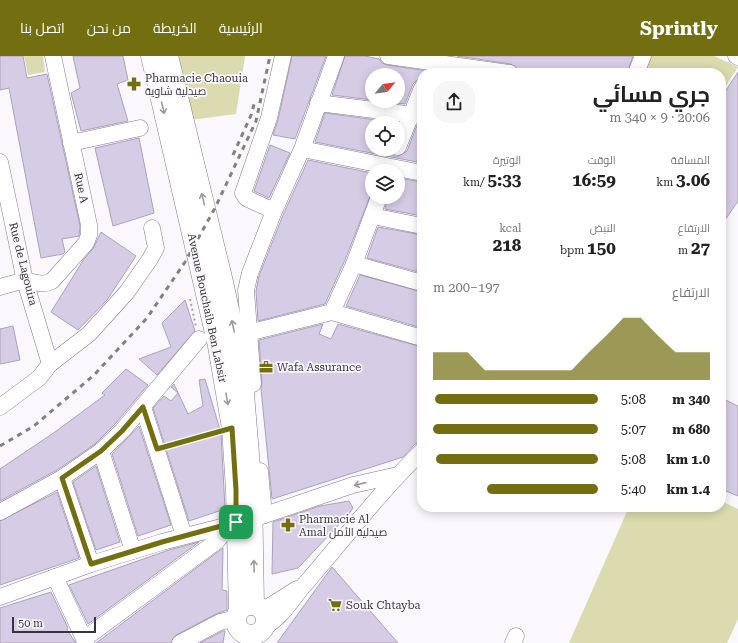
<!DOCTYPE html>
<html lang="ar">
<head>
<meta charset="utf-8">
<style>
	:root { --surface:#fff; --page:#f6f6f6; --text:#222; --muted:#767676; --accent:#736f10 }
	body { margin:0; font-family:"Roboto Serif",Cairo,serif; background:var(--page); color:var(--text); direction:rtl; height:100vh; display:flex; flex-direction:column; font-size:15px; white-space:nowrap }
	* { box-sizing:border-box; margin:0 }
	p { font-size:13px; color:var(--muted) }
	.icon { flex:none; width:22px; height:22px; fill:none; stroke:currentColor; stroke-width:2; stroke-linecap:round; stroke-linejoin:round }
	.map { position:relative; flex:1; overflow:hidden; direction:ltr }
	.details { position:absolute; left:417px; top:12px; width:309px; height:444px; display:flex; flex-direction:column; background:var(--surface); border-radius:16px; box-shadow:0 2px 10px #0003; direction:rtl }
	.details>* { flex:none }
	.needle { width:26px; rotate:61deg }
	.fabs { position:absolute; left:365px; top:12px; display:grid; gap:8px }
	.fabs a { display:grid; place-items:center; width:40px; height:40px; border-radius:50%; background:var(--surface); box-shadow:0 2px 10px #0003; font-size:20px }
	.scale { position:absolute; left:12px; bottom:10px; width:84px; box-sizing:border-box; padding-left:4px; border:2px solid #38333d; border-top:0; font-size:11px; line-height:14px; white-space:nowrap; color:#38333d; -webkit-text-stroke:3px #faf8fd; paint-order:stroke }
	.pin { position:absolute; display:grid; place-items:center; width:34px; height:34px; color:#fff; margin:-17px; border-radius:8px; box-shadow:0 2px 6px #0006 }
	.round { display:grid; place-items:center; flex:none; width:42px; height:42px; border-radius:16px; background:var(--page) }
	.overview { display:flex; align-items:center; justify-content:space-between; height:68px; padding:0 16px }
	h1 { font-size:22px; font-weight:700; line-height:30px }
	.figures { display:grid; grid-template-columns:repeat(3,1fr); gap:6px; height:68px; padding:4px 16px }
	.figures div { display:grid; align-content:center }
	.figures b { font-size:17px; font-weight:700 }
	.figures small { font-size:11px; font-weight:400 }
	.figures p { font-size:11px }
	.chart { height:112px; padding:8px 16px }
	.chart p { display:flex; justify-content:space-between }
	.chart svg { width:100%; height:72px; margin-top:4px; fill:var(--accent); opacity:.7 }
	ul { padding:0 16px; list-style:none; font-size:13px }
	li { display:grid; grid-template-columns:64px 48px 1fr; align-items:center; height:30px }
	li i { height:10px; border-radius:5px; background:var(--accent) }
	header { display:flex; align-items:center; gap:24px; box-sizing:border-box; height:56px; padding:0 20px; background:var(--accent); color:#fff }
	header strong { font-size:19px }
	nav { display:flex; gap:22px; margin-inline-start:auto; font-size:14px }
	.map>svg:first-child { display:block }
</style>
</head>
<body>
<header>
<strong>Sprintly</strong>
<nav><a>الرئيسية</a><a>الخريطة</a><a>من نحن</a><a>اتصل بنا</a></nav>
</header>
<div class="map">
<svg width="738" height="587" viewBox="0 0 738 587">
	<rect width="100%" height="100%" fill="#faf8fd"/>
	<g fill="#dbdbaf">
		<polygon points="24,0 43,0 45,16 28,19"/>
		<polygon points="174,0 245,0 236,58 190,64"/>
		<polygon points="651,0 714,0 738,11 721,37 721,17 645,17"/>
		<polygon points="721,445 738,453 738,563 727,587 569,587 629,451 721,451"/>
	</g>
	<g fill="#d7cce5" stroke="#aca1b9">
		<polygon points="0,0 23,0 27,22 47,18 80,170 79,180 62,183 65,196 63,198 41,202 9,32 0,34"/>
		<polygon points="73,0 123,0 128,24 117,28 128,65 81,75 71,37 80,32"/>
		<polygon points="292,0 326,0 295,83 273,79 278,64"/>
		<polygon points="345,0 365,0 379,3 382,7 387,9 441,17 422,17 422,23 417,24 413,28 405,48 379,45 398,45 398,19 372,19 372,44 332,39"/>
		<polygon points="457,0 633,0 627,17 547,17 519,14 511,8"/>
		<polygon points="738,16 738,145 721,170 721,42"/>
		<polygon points="325,57 398,67 372,67 372,93 389,93 394,100 399,100 407,95 417,69 422,69 422,107 315,86"/>
		<polygon points="139,82 154,157 113,170 95,92"/>
		<polygon points="270,89 290,97 269,142 254,135"/>
		<polygon points="308,104 372,117 372,135 345,204 325,248 258,265 256,235 259,220 283,159"/>
		<polygon points="398,122 422,126 422,160 385,153 388,141 398,141"/>
		<polygon points="378,171 422,179 422,217 367,202"/>
		<polygon points="101,176 136,200 107,244 78,274 51,256 84,203 93,193"/>
		<polygon points="360,219 422,236 422,272 346,250"/>
		<polygon points="185,244 195,275 157,319 139,303 171,291 162,267"/>
		<polygon points="323,268 319,278 331,283 338,268 422,291 422,385 415,388 403,401 272,443 261,333 262,327 259,284"/>
		<polygon points="13,270 20,304 0,308 0,273"/>
		<polygon points="126,313 148,329 115,368 95,388 57,414 0,445 0,413 55,376 105,339 102,337"/>
		<polygon points="205,323 221,377 225,453 189,465 153,352 164,340 171,345 178,337 171,331 174,328 188,358 203,350 199,324"/>
		<polygon points="721,342 738,350 738,440 721,433"/>
		<polygon points="139,370 171,469 138,480 112,398"/>
		<polygon points="96,410 120,486 96,494 73,426"/>
		<polygon points="57,436 79,502 0,529 0,465"/>
		<polygon points="349,445 353,452 348,459 298,512 272,518 273,466 320,450"/>
		<polygon points="199,486 88,568 69,529 169,494"/>
		<polygon points="223,492 222,534 227,535 227,554 216,558 176,579 171,587 96,587"/>
		<polygon points="332,511 398,587 277,587"/>
		<polygon points="51,536 68,572 67,574 76,587 0,587 0,552"/>
		<polygon points="223,575 225,575 223,587 200,587"/>
	</g>
	<g fill="none" stroke-linecap="round" stroke-linejoin="round">
		<g stroke="#82788f" stroke-width="17">
			<g id="minor">
				<polyline points="388,0 510,17"/>
				<polyline points="736,0 738,1"/>
				<polyline points="636,17 643,0"/>
				<polyline points="318,47 422,60"/>
				<polyline points="71,87 140,72"/>
				<polyline points="398,91 422,32"/>
				<polyline points="302,93 422,117"/>
				<polyline points="0,106 25,225 50,308"/>
				<polyline points="274,155 246,142 243,137 269,62 283,0"/>
				<polyline points="372,160 422,170"/>
				<polyline points="354,208 422,227"/>
				<path d="M 0,231 C 8,229 18,225 26,225 C 36,226 42,230 52,225 L 86,187 L 89,179 L 89,169 L 53,0"/>
				<polyline points="332,256 354,208 379,141"/>
				<polyline points="248,277 332,256 422,282"/>
				<polyline points="253,328 246,234 250,217 274,155 302,93 336,0"/>
				<polyline points="0,351 39,322 50,308 89,278 127,236 150,203 156,192 152,172"/>
				<polyline points="143,351 184,480"/>
				<polyline points="101,395 133,495"/>
				<polyline points="260,415 264,459"/>
				<polyline points="62,422 91,508"/>
				<polyline points="0,456 62,422 101,395 122,375 199,283"/>
				<polyline points="55,521 86,587"/>
				<polyline points="0,541 91,508 162,486 253,463 353,429 398,419"/>
				<polyline points="262,555 297,533"/>
				<path d="M 264,571 C 284,560 291,543 306,527 C 344,483 380,436 422,395"/>
				<polyline points="84,583 217,485 221,480 223,470"/>
				<polyline points="180,587 220,566 236,562"/>
				<polyline points="513,587 516,580"/>
			</g>
		</g>
		<g stroke="#82788f" stroke-width="21">
			<g id="major">
				<polyline points="151,0 218,290 232,372 236,434 239,555"/>
				<polyline points="168,0 223,226 242,314 252,434 254,549"/>
				<circle cx="251" cy="564" r="15"/>
			</g>
		</g>
		<g stroke="#a39fa7" stroke-width="2" stroke-dasharray="2 3" stroke-linecap="butt">
			<polyline points="190,243 196,271"/>
			<polyline points="169,389 217,375"/>
		</g>
		<use href="#minor" stroke="#fff" stroke-width="16"/>
		<use href="#major" stroke="#fff" stroke-width="20"/>
		<g stroke="#837f87" stroke-width="3" stroke-dasharray="5 5" stroke-linecap="butt">
			<polyline points="233,99 252,57 254,48"/>
			<polyline points="0,390 34,370 94,319 147,262 185,206 215,152 256,65 270,0"/>
		</g>
	</g>
	<defs><path id="oneway-shaft" d="M-6 0H5M1.5-3L5.5 0L1.5 3" fill="none" stroke-width="1.6" stroke-linecap="round" stroke-linejoin="round"/></defs>
	<g stroke="#9c999e">
		<use href="#oneway-shaft" transform="translate(163 52) rotate(77)"/>
		<use href="#oneway-shaft" transform="translate(203 143) rotate(-104)"/>
		<use href="#oneway-shaft" transform="translate(233 270) rotate(-102)"/>
		<use href="#oneway-shaft" transform="translate(227 343) rotate(80)"/>
		<use href="#oneway-shaft" transform="translate(360 428) rotate(167)"/>
		<use href="#oneway-shaft" transform="translate(254 510) rotate(-91)"/>
	</g>
	<g fill="none" stroke-linecap="round" stroke-linejoin="round">
		<g stroke="#fff" stroke-width="8">
			<polygon id="route" points="143,351 157,393 232,372 236,434 236,466 162,486 91,508 62,422 101,395 122,375"/>
		</g>
		<use href="#route" stroke="#736f10" stroke-width="5"/>
	</g>
	<defs>
		<g id="pharmacy-bare" transform="scale(1.08)"><path d="M-2-6h4v4h4v4h-4v4h-4v-4h-4v-4h4Z" fill="#736f10" stroke="#faf8fd" stroke-width="2.5" paint-order="stroke"/></g>
		<g id="office-bare" transform="scale(1.08)"><path d="M-6-3h4V-5.5h4V-3h4V5H-6ZM-1-4.5V-3h2v-1.5ZM-6 0V1H6V0Z" fill="#736f10" stroke="#faf8fd" stroke-width="2.5" paint-order="stroke"/></g>
		<g id="supermarket-bare" transform="scale(1.08)"><path d="M-6-5.5h2.5l.6 2H6L4.5 2H-2.5L-4.4-4H-6ZM-1.5 3.2a1.3 1.3 0 1 0 .1 0ZM3 3.2a1.3 1.3 0 1 0 .1 0Z" fill="#736f10" stroke="#faf8fd" stroke-width="2.5" paint-order="stroke"/></g>
	</defs>
	<g fill-rule="evenodd">
		<use href="#pharmacy-bare" x="134" y="28"/>
		<use href="#office-bare" x="266" y="311"/>
		<use href="#pharmacy-bare" x="288" y="469"/>
		<use href="#supermarket-bare" x="335" y="549"/>
	</g>
	<g text-anchor="middle" dominant-baseline="central" stroke-width="3.5" stroke-linejoin="round" paint-order="stroke">
		<g font-size="11" fill="#38333d" stroke="#faf8fd" text-anchor="start">
			<text x="145" y="22">Pharmacie Chaouia<tspan x="145" dy="13">صيدلية شاوية</tspan></text>
			<text x="277" y="311">Wafa Assurance</text>
			<text x="299" y="463">Pharmacie Al<tspan x="299" dy="13">Amal صيدلية الأمل</tspan></text>
			<text x="346" y="549">Souk Chtayba</text>
		</g>
		<g font-size="11" fill="#38333d" stroke="#faf8fd">
			<text transform="translate(81 132) rotate(78)">Rue A</text>
			<text transform="translate(23 208) rotate(76)">Rue de Lagouira</text>
			<text transform="translate(207 252) rotate(78)">Avenue Bouchaib Ben Labsir</text>
		</g>
	</g>
</svg>
<div class="fabs">
<a><svg class="needle" viewBox="-14 -14 28 28"><path d="M0-13l5 13h-10z" fill="#e53935"/><path d="M0 13l5-13h-10z" fill="#767676"/></svg></a>
<a><svg class="icon" aria-label="locate" viewBox="0 0 24 24"><circle cx="12" cy="12" r="6"/><path d="M12 2v4M12 18v4M2 12h4M18 12h4"/></svg></a>
<a><svg class="icon" aria-label="layers" viewBox="0 0 24 24"><path d="M12 4l9 5-9 5-9-5zM3 14l9 5 9-5"/></svg></a>
</div>
<div class="scale">50 m</div>
<div class="pin" style="left:236px;top:466px;background:#1e9e55"><svg class="icon" aria-label="arrive" viewBox="0 0 24 24"><path d="M6 21V4h12l-3 4 3 4H6"/></svg></div>
<section class="details">
<div class="overview"><div><h1>جري مسائي</h1><p>20:06 · 9 × 340 m</p></div><a class="round"><svg class="icon" aria-label="share" viewBox="0 0 24 24"><path d="M12 15V3M7 8l5-5 5 5M5 13v7h14v-7"/></svg></a></div>
<div class="figures">
<div><p>المسافة</p><b>3.06<small> km</small></b></div>
<div><p>الوقت</p><b>16:59</b></div>
<div><p>الوتيرة</p><b>5:33<small> /km</small></b></div>
</div>
<div class="figures">
<div><p>الارتفاع</p><b>27<small> m</small></b></div>
<div><p>النبض</p><b>150<small> bpm</small></b></div>
<div><p>kcal</p><b>218</b></div>
</div>
<div class="chart"><p><span>الارتفاع</span>197–200 m</p>
<svg viewBox="0 0 160 44" preserveAspectRatio="none"><path d="M0 44V27L10 27L20 27L30 38L40 38L50 38L60 38L70 38L80 38L90 27L100 17L110 6L120 6L130 17L140 27L150 27L160 27V44z"/></svg>
</div>
<ul>
<li><b>340 m</b>5:08<i style="width:99%"></i></li>
<li><b>680 m</b>5:07<i style="width:100%"></i></li>
<li><b>1.0 km</b>5:08<i style="width:98%"></i></li>
<li><b>1.4 km</b>5:40<i style="width:67%"></i></li>
</ul>
</section>
</div>
</body>
</html>
